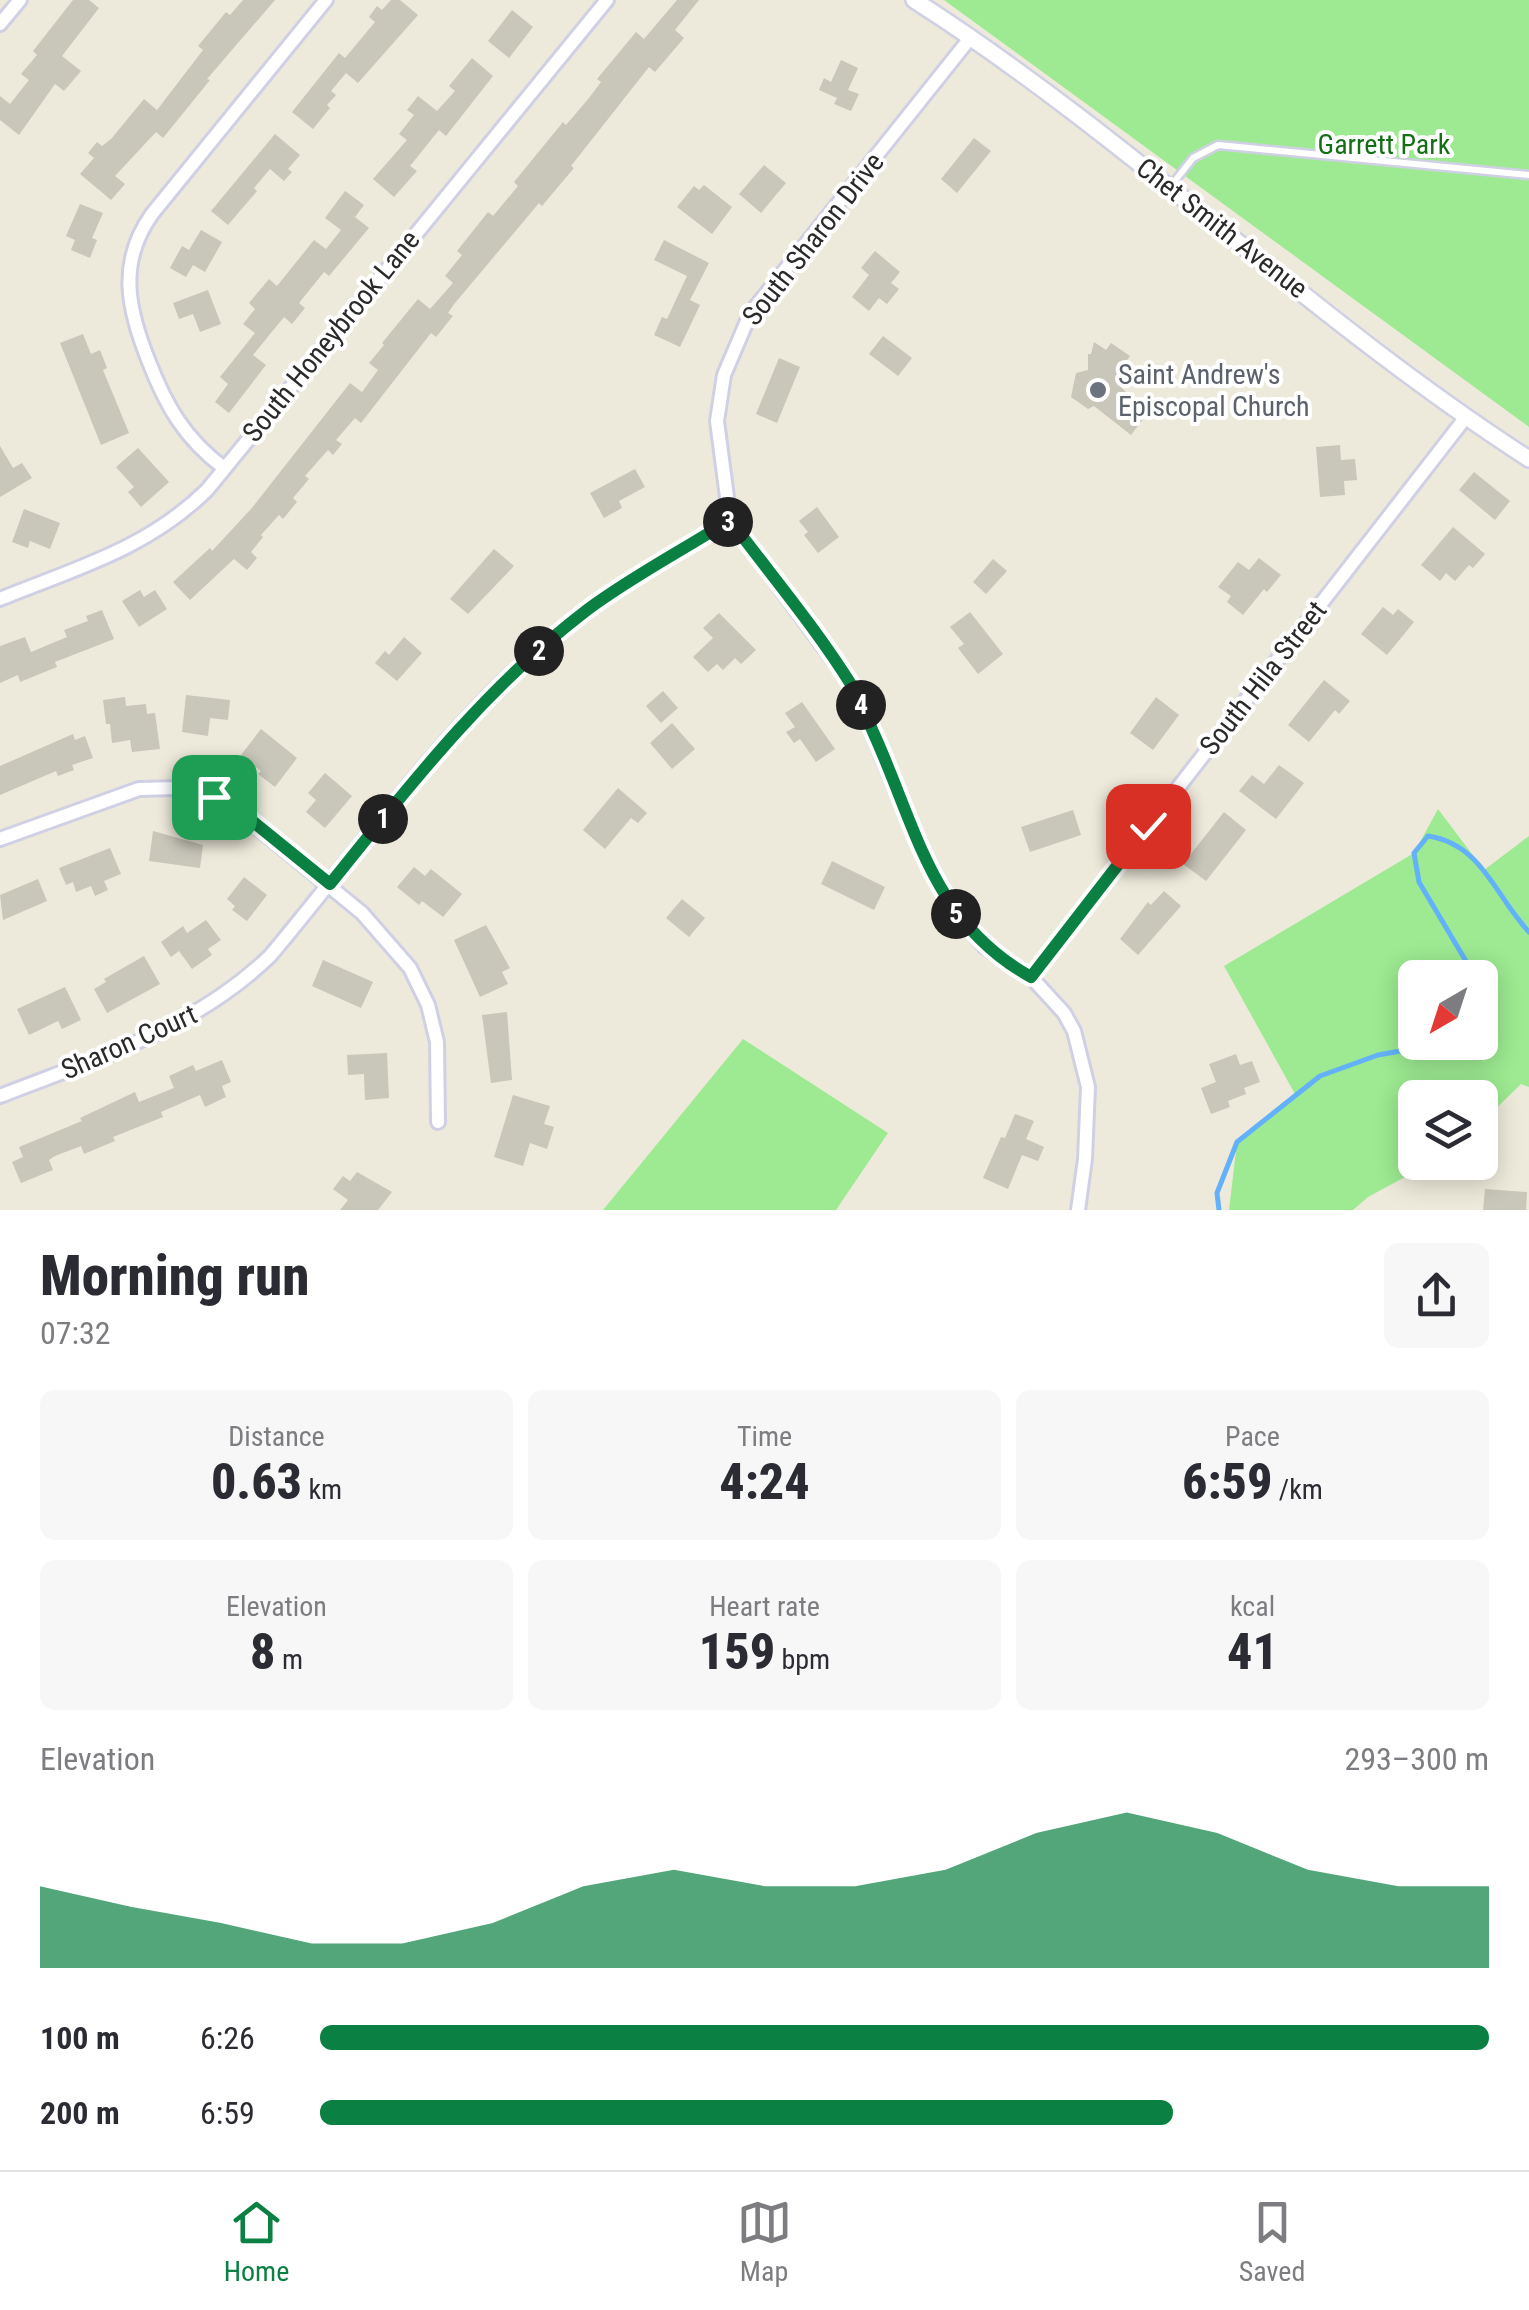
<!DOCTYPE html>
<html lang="en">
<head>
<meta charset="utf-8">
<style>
	:root { --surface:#fff; --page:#f7f7f7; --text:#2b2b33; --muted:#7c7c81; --line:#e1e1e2; --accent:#0b8043 }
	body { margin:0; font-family:"Roboto Condensed",sans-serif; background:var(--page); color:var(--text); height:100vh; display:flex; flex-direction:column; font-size:38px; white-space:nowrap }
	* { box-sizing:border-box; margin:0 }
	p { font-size:32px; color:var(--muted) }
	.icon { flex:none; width:55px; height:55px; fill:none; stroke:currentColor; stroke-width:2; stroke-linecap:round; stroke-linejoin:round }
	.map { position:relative; height:1210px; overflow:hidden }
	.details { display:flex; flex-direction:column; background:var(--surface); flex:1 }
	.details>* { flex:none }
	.needle { width:65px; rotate:219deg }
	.buttons { position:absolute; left:1398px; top:960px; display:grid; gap:20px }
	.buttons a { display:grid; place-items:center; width:100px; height:100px; border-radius:15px; background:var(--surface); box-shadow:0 5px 25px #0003; font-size:50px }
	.pin { position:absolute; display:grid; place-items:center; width:85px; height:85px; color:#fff; margin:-42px; border-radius:20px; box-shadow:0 5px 15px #0006 }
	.km { position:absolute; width:50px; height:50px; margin:-25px; border-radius:50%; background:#222; color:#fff; font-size:28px; line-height:50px; text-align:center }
	.round { display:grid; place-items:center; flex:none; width:105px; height:105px; border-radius:15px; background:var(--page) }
	.head { display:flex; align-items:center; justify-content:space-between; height:170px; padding:0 40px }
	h1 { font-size:55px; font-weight:800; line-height:75px }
	.figures { display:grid; grid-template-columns:repeat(3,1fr); gap:15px; height:170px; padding:10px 40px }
	.figures div { display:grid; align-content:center; border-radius:15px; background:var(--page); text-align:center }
	.figures b { font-size:50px; font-weight:800 }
	.figures small { font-size:28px; font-weight:400 }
	.figures p { font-size:28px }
	.chart { height:280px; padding:20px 40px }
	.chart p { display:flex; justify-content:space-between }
	.chart svg { width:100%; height:180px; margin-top:10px; fill:var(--accent); opacity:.7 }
	ul { padding:0 40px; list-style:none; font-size:32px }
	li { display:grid; grid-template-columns:160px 120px 1fr; align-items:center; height:75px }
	li i { height:25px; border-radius:12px; background:var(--accent) }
	.dock { display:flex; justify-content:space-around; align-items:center; height:140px; border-top:2px solid var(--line); background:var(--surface); font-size:28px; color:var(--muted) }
	.dock a { display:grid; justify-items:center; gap:5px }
	.dock .selected { color:var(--accent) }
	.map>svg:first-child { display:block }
</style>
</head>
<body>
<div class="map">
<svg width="1529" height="1210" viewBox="0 0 1529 1210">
	<rect width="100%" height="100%" fill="#eeeadb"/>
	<g fill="#9dea92" fill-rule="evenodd">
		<polygon points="944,0 1529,0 1529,427"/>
		<path d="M 1438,809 L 1484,870 L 1529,836 L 1529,1087 L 1521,1084 L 1480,1124 L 1480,1098 L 1415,1098 L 1415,1162 L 1431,1163 L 1368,1197 L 1353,1210 L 1229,1210 L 1237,1142 L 1295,1094 L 1224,966 L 1414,853 ZM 1415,978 L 1480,978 L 1480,1042 L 1415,1042 Z"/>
		<polygon points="743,1039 888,1133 836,1210 603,1210"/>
	</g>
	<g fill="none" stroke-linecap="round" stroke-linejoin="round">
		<g stroke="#63b1fa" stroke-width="5">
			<path d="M 1476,978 L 1419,882 L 1414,853 L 1428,836 C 1482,844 1495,896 1529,932"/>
			<polyline points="1480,989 1480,1001"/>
			<polyline points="1219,1210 1217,1193 1237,1142 1320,1076 1378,1055 1451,1042"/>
		</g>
	</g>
	<g fill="#c9c6ba">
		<polygon points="73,0 89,0 99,8 62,56 81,71 64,91 55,84 19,135 0,120 0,96 10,104 29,80 21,74 37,55 33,51"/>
		<polygon points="243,0 275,0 207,79 210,80 163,138 156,132 115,176 125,184 111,200 80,174 94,158 88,153 97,142 102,146 111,139 144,99 157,110 203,50 198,46 226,12 230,15"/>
		<polygon points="391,0 400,0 418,15 358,83 346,73 331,91 336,95 327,105 330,108 313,129 292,112 339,53 345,58 375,22 369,17 377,6 382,10"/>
		<polygon points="677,0 699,0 675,30 684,38 655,72 649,67 571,166 574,168 542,206 539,203 455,303 448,313 453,316 436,337 431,333 361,423 355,418 336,440 342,444 333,455 328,450 305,476 309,479 293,498 297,502 283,519 279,515 261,535 263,537 251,552 257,558 247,570 234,559 190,600 173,582 210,548 212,551 251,509 350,383 362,392 378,370 369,363 384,345 382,343 418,299 430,309 453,283 445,276 462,255 457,251 488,212 493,216 518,186 514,182 563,122 566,125 589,98 601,82 597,79 636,32 644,39"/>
		<polygon points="512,10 533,27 509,58 488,41"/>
		<polygon points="472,58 493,76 446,136 439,130 410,166 417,171 394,197 373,179 407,140 399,134 414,115 407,110 418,96 437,111 455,91 449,86"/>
		<polygon points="841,60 858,68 848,90 859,94 851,111 834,104 837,98 819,90 824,78 831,82"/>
		<polygon points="275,134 300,155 288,169 292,172 284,181 270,169 254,188 257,191 228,225 211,211"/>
		<polygon points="974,138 991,151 957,193 941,179"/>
		<polygon points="764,165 786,183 761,213 739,194"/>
		<polygon points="704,185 732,207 712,234 677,207 694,186 699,190"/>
		<polygon points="345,191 364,205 355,217 369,228 329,276 324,272 299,303 305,308 292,324 284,317 253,355 266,365 229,413 215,402 228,384 220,377 255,333 243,324 255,309 249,303 269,279 277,286 314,240 326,249 341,230 325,218"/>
		<polygon points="80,204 103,213 92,238 97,240 90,258 71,250 75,240 66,236"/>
		<polygon points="201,230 222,242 205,272 193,265 186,277 170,268 182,246 189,250"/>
		<polygon points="664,240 709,263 690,300 700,305 680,347 654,335 662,317 667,319 687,276 654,260"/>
		<polygon points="875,251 900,272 891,283 899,289 887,304 879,298 869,311 852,297 869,275 861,268"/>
		<polygon points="208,290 221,324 200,332 193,314 179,319 173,303"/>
		<polygon points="83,334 91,354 100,350 107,368 103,370 129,433 101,445 60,343"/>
		<polygon points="883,336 912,358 898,376 869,354"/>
		<polygon points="1094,342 1106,350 1111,343 1130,356 1125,363 1132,368 1133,379 1115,381 1129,395 1128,399 1147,414 1131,435 1094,406 1088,409 1071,397 1076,373 1088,370 1088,354 1091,354"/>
		<polygon points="779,358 800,367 777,423 756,414"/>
		<polygon points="1340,445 1341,460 1355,459 1357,480 1344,481 1345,495 1320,497 1316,447"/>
		<polygon points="0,446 13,468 22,463 32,478 0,497"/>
		<polygon points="138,448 169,482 141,507 128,492 134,487 116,467"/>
		<polygon points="635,469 645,487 619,501 622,508 604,518 590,493"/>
		<polygon points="1474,472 1510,501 1495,520 1459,490"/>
		<polygon points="817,507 839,537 818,553 804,535 808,532 799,521"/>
		<polygon points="24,509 60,523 50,549 30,541 28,548 12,542"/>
		<polygon points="1453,527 1485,554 1473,568 1469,565 1455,581 1446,573 1440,581 1421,565"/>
		<polygon points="494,549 514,566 468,614 450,599"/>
		<polygon points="1259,558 1281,575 1267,592 1264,589 1243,615 1227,602 1231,596 1218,587 1238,562 1249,570"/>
		<polygon points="993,559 1007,571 986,594 973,582"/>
		<polygon points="140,590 144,597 155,590 167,609 139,627 122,601"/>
		<polygon points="1383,607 1393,615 1398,609 1414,622 1387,655 1361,634"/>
		<polygon points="102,610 114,639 55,662 57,667 20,682 18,675 0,683 0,646 25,637 31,652 67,637 64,630 88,621 86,616"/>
		<polygon points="970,612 1003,654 978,674 958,648 964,644 950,627"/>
		<polygon points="719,613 756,650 741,664 735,658 723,670 717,664 708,672 693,657 713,638 703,628"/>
		<polygon points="404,637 422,653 397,681 375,663 385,651 389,655"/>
		<polygon points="1324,680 1350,701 1339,714 1335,710 1309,742 1288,725"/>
		<polygon points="663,691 678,708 661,723 646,706"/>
		<polygon points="186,695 230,700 228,720 210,718 208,736 182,732"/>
		<polygon points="125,697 126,706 146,704 147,714 155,713 160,749 132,752 130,740 112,743 110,724 106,724 103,700"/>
		<polygon points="1156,697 1179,715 1153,750 1130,733"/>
		<polygon points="802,702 835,749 816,762 800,739 794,743 786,732 795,727 785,713"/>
		<polygon points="672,723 695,749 672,769 650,743"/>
		<polygon points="261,729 297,758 275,787 258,774 261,771 241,755"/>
		<polygon points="73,734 75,740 85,736 93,758 72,765 74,770 58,776 56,771 0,795 0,766"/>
		<polygon points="1279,765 1304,783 1276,819 1239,791 1252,775 1264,784"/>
		<polygon points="325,773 352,796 325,828 306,812 316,800 308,793"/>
		<polygon points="618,788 647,813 638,823 631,818 605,849 583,830"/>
		<polygon points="1073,810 1081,835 1030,852 1021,827"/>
		<polygon points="1224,812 1246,830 1206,881 1183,864"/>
		<polygon points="153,831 203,845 200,868 149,861"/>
		<polygon points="110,848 121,874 104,881 108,890 95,896 91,886 76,892 73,882 66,885 59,868"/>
		<polygon points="832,861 885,887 874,910 821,884"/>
		<polygon points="414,867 425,876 431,869 462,894 443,917 422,901 419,905 397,887"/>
		<polygon points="244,877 267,895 247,921 232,910 235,906 227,899"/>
		<polygon points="38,879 47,901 3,920 0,895"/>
		<polygon points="1164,891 1181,906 1138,955 1120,939 1148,902 1151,905"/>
		<polygon points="682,899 705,918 689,937 666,918"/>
		<polygon points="206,920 221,940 208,949 212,955 192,969 179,951 171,957 161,942 183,926 187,933"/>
		<polygon points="486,925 510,968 502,972 508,984 480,997 454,940"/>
		<polygon points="144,956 160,984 107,1013 94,989 106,982 104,979"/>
		<polygon points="323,960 373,982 361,1008 312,986"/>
		<polygon points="65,987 81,1020 62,1029 58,1021 29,1035 17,1009"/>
		<polygon points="507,1012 512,1080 491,1083 482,1015"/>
		<polygon points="387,1053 389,1098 365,1100 364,1074 348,1075 347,1055"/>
		<polygon points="1236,1054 1240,1065 1252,1061 1260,1082 1244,1088 1246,1094 1228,1101 1230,1107 1211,1114 1201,1088 1216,1082 1209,1064"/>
		<polygon points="222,1060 231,1082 222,1086 226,1097 205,1107 200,1095 161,1112 163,1117 113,1137 115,1141 84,1154 81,1146 55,1156 49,1160 53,1170 21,1183 12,1162 23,1157 19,1147 82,1121 80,1118 135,1092 139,1102 174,1088 169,1076 193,1065 196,1071"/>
		<polygon points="513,1095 550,1106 544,1124 554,1127 547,1149 530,1143 523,1166 494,1157"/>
		<polygon points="1015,1114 1034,1121 1026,1139 1044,1147 1038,1161 1022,1155 1008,1189 983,1178 1001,1137 1005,1138"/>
		<polygon points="357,1172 392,1192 378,1210 340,1210 348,1200 333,1189 343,1176 350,1181"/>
		<polygon points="1485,1189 1527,1192 1526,1210 1483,1210"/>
	</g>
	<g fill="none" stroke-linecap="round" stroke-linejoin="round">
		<g stroke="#d0d0e5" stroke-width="11">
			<polyline id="service" points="1170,187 1193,158 1218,145 1529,175"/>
		</g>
		<g stroke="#d0d0e5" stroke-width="18">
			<g id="minor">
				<polyline points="0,24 20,0"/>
				<polyline points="971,37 750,314 724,375 717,421 730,520 854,688 914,834 952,908 985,947 1031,977 1064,1013 1074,1031 1088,1087 1085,1159 1078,1210"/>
				<path d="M 224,468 C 185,439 166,406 149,362 C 128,310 117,263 152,214 L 326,0"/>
				<path d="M 0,599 C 76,568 147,549 207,490 L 607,0"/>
				<polyline points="0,839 139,789 178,788 202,793 230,805 362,913 410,968 428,1005 437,1042 438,1122"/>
				<polyline points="1031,977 1466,417"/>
				<path d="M 0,1096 C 97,1058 193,1030 270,956 C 370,837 461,702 588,609 C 633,577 683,550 730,520"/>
			</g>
		</g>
		<g stroke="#d0d0e5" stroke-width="20">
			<path id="tertiary" d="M 914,0 C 1130,138 1313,320 1529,459"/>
		</g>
		<use href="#service" stroke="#fff" stroke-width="6"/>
		<use href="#minor" stroke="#fff" stroke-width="12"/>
		<use href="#tertiary" stroke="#fff" stroke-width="15"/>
	</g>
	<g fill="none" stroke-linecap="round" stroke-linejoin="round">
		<g stroke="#fff" stroke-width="20">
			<path id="route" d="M 214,797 L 246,816 L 330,884 C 409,786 486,687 587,610 C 631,577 683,550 730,520 C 771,575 816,628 852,686 C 861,700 867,718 874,734 C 917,829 932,922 1031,977 L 1148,826"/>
		</g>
		<use href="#route" stroke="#0b8043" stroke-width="12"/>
	</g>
	<circle fill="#6b7280" stroke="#fff" stroke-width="4" cx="1098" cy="390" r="10"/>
	<g text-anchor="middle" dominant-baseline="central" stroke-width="8" stroke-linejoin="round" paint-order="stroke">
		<g font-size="28" fill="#136e14" stroke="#fff">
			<text x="1384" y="144">Garrett Park</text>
		</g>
		<g font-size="28" fill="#2a2a2a" stroke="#fff">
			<text transform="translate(1222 228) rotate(38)">Chet Smith Avenue</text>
			<text transform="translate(813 239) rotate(-52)">South Sharon Drive</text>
			<text transform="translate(331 336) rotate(-51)">South Honeybrook Lane</text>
			<text transform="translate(1263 678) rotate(-52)">South Hila Street</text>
			<text transform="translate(129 1042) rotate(-24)">Sharon Court</text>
		</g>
		<g font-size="28" fill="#5b616d" stroke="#fff" text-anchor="start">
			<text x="1118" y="374">Saint Andrew's<tspan x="1118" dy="32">Episcopal Church</tspan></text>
		</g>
	</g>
</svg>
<div class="buttons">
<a><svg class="needle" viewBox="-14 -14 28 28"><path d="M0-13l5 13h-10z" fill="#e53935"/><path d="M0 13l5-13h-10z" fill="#7c7c81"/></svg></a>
<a><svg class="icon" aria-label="layers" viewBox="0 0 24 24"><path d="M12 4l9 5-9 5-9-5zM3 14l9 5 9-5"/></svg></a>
</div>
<div class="pin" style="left:214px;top:797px;background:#1e9e55"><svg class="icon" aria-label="arrive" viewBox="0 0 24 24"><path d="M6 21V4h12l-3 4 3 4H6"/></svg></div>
<div class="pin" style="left:1148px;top:826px;background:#d93025"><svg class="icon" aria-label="check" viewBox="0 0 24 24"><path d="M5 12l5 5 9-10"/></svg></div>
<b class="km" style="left:383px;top:819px">1</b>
<b class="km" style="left:539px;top:651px">2</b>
<b class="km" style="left:728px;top:522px">3</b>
<b class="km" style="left:861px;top:705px">4</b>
<b class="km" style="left:956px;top:914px">5</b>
</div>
<section class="details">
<div class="head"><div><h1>Morning run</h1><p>07:32</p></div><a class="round"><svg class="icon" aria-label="share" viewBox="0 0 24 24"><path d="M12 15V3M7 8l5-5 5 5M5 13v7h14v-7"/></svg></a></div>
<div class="figures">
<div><p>Distance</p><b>0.63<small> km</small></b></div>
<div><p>Time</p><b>4:24</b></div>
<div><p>Pace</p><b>6:59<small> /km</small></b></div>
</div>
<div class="figures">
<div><p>Elevation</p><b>8<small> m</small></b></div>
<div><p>Heart rate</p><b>159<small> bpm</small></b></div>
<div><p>kcal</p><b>41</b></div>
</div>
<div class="chart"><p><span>Elevation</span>293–300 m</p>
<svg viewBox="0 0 160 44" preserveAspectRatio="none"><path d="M0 44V24L10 29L20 33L30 38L40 38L50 33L60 24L70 20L80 24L90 24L100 20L110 11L120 6L130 11L140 20L150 24L160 24V44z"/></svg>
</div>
<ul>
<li><b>100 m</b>6:26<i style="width:100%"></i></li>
<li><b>200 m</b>6:59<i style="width:73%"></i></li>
</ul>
</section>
<nav class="dock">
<a class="selected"><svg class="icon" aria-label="home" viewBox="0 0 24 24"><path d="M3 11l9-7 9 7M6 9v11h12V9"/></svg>Home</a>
<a><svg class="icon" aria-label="map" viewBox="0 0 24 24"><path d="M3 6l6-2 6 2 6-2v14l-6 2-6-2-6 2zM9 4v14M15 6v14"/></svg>Map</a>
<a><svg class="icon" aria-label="saved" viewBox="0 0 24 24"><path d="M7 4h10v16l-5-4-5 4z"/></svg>Saved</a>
</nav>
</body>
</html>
